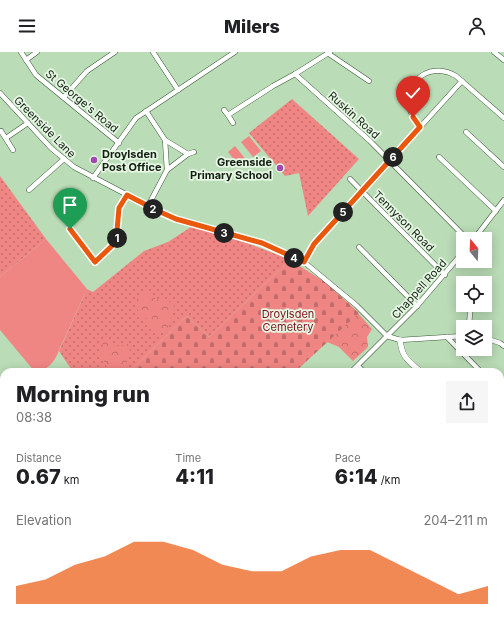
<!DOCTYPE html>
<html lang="en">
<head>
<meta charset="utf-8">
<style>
	:root { --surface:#fff; --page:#f6f6f6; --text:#202124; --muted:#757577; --accent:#ea580c }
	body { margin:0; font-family:Inter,sans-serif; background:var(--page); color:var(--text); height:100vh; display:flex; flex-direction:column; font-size:15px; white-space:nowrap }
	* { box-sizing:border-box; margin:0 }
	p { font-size:13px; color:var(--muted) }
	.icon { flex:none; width:22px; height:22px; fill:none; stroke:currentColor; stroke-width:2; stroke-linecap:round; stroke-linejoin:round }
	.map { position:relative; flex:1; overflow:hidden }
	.panel { position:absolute; left:0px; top:316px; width:504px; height:256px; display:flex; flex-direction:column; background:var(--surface); border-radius:12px 12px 0 0; box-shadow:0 2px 10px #0003 }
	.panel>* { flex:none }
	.needle { width:26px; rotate:342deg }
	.controls { position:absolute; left:456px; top:180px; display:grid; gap:8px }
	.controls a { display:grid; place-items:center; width:36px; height:36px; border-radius:0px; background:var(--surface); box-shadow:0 2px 10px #0003; font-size:20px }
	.pin { position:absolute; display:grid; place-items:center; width:34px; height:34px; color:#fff; margin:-41px -17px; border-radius:50% 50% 50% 0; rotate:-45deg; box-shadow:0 0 4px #0007 }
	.pin .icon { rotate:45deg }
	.km { position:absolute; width:20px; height:20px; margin:-10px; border-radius:50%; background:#222; color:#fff; font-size:11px; line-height:20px; text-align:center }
	.round { display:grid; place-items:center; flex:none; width:42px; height:42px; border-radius:0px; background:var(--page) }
	.head { display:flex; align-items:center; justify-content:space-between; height:68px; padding:0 16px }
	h1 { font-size:22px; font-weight:800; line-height:30px }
	.stats { display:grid; grid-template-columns:repeat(3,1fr); gap:6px; height:68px; padding:4px 16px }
	.stats div { display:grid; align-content:center }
	.stats b { font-size:20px; font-weight:800 }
	.stats small { font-size:11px; font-weight:400 }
	.stats p { font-size:11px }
	.chart { height:112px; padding:8px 16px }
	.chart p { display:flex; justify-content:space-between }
	.chart svg { width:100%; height:72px; margin-top:4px; fill:var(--accent); opacity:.7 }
	header { display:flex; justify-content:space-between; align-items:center; height:52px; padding:0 16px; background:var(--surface); font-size:18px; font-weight:800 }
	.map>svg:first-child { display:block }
</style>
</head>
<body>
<header><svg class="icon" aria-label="menu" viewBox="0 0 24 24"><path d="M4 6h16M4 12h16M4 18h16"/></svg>Milers<svg class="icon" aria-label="person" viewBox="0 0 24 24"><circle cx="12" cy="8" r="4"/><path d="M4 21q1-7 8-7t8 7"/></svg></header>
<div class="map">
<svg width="504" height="572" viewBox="0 0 504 572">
	<defs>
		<pattern id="grass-dots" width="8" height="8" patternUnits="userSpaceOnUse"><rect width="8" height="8" fill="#f08684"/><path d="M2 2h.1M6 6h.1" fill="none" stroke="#c16d6b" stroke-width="1.8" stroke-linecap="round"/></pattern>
		<pattern id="forest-crowns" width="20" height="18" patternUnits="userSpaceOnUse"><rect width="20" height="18" fill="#f08684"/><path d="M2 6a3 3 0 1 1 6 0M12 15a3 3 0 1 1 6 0" fill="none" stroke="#c16d6b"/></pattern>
		<pattern id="cemetery-stones" width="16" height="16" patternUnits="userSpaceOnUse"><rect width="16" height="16" fill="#f08684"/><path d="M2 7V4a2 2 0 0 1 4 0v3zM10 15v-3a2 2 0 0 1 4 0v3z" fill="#c16d6b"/></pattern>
	</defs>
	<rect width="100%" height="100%" fill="#badcb6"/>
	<g fill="url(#grass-dots)">
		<polygon points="292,47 359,107 308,164 299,121 285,124 249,81"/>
		<polygon points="0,124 46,187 0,225"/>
		<path d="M 191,175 C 225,184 257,193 290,208 L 209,285 L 187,264 L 129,320 L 73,320 L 59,299 L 87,237 L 93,240 L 144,199 L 168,190 Z"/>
		<polygon points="134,568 207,568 208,572 129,572"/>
	</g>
	<g fill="url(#forest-crowns)">
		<polygon points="144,239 156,247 175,251 166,281 151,279 148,268 138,260 137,245"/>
		<polygon points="348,250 372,277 367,285 368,295 353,309 339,295 327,290"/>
		<polygon points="103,288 118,294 128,292 130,299 126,308 128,316 122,320 107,320 106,312 101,306"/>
	</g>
	<polygon fill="url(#cemetery-stones)" points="290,208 325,230 359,261 297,318 298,320 129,320 187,264 209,285"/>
	<g fill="#f08684">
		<polygon points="249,84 261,99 253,105 241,90"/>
		<polygon points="235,94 247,109 240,115 228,100"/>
		<path d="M 46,187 L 87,237 L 59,298 C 56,309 46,320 35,320 L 0,278 L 0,225 Z"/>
		<polygon points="0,415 4,420 4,457 0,460"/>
	</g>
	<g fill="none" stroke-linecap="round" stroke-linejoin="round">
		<g stroke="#3c5938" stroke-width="5.5">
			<g id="minor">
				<polyline points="21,0 36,23 119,91"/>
				<polyline points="153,0 178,38"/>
				<polyline points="494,0 504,8"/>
				<polyline points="329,2 369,29"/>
				<polyline points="26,8 37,0"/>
				<polyline points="295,22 370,89 467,187"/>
				<polyline points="0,41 51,96 74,115 158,159 177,167 262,191 304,210 356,253 387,284 400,288 463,284"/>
				<polyline points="64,45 87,19 115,0"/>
				<polyline points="224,58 228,63 273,34 295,22 330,0"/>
				<polyline points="146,59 165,88 188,102"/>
				<polyline points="228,63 233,71"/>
				<path d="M 420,75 C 415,69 410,61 409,53 C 407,25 433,10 456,24 L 504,66"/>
				<polyline points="1,79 13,98"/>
				<polyline points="466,80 504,115"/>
				<polyline points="6,86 28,71"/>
				<polyline points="165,88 167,118"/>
				<polyline points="439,105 496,159"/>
				<polyline points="93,126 136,66 235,0"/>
				<polyline points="350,127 445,223"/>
				<polyline points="29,138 64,107"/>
				<polyline points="148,154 167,118 188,102 194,100"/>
				<polyline points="70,177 95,210 116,190 119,156 127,143"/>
				<polyline points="474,187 504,148"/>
				<polyline points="359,195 417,254"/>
				<polyline points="304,210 314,192 462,29"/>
				<polyline points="469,275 470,260 475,253"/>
				<polyline points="447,285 481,320"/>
				<polyline points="485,286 500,291 504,294"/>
				<polyline points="358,314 364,320"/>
				<polyline points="351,320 417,254 463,200"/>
				<polyline points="500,339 504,343"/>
				<polyline points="500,498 504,497"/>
				<polyline points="231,568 233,572"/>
				<polyline points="282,568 286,572"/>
				<polyline points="354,568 355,572"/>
				<polyline points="86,572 90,568"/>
				<polyline points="347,572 352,568"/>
				<polyline points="448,572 460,568"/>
			</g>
		</g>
		<g stroke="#3c5938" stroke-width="6">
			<g id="tertiary">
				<path d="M 400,288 C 402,306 408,308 421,320"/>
				<polyline points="500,397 504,415"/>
				<polyline points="500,455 504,421"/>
				<polyline points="496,568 497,572"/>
			</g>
		</g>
		<use href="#minor" stroke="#fff" stroke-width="4.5"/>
		<use href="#tertiary" stroke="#fff" stroke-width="5.5"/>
	</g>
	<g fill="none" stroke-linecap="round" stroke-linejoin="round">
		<g stroke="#fff" stroke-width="8">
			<polyline id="route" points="70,177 95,210 116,190 119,156 127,143 158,159 176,167 262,191 304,210 314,192 420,75 413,65"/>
		</g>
		<use href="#route" stroke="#ea580c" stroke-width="5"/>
	</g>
	<g fill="#a246b1" stroke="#e6f7e4" stroke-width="1.5">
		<circle cx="94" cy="108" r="4"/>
		<circle cx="280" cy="116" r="4"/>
	</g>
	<g text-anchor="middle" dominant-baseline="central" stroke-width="3.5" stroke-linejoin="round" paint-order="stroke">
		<g font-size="11" fill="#131f12" stroke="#e6f7e4">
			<text transform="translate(82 49) rotate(40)">St George's Road</text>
			<text transform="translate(354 63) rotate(42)">Ruskin Road</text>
			<text transform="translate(45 75) rotate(45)">Greenside Lane</text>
			<text transform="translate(404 169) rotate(45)">Tennyson Road</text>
			<text transform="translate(419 237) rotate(-48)">Chappell Road</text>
		</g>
		<g font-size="11" font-weight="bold" fill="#131f12" stroke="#e6f7e4" text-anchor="start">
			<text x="102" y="102">Droylsden<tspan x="102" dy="13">Post Office</tspan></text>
			<text x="272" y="110" text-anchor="end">Greenside<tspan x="272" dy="13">Primary School</tspan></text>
		</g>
		<g font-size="11" fill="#830f1e" stroke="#e6f7e4">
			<text x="288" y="262">Droylsden<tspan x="288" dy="13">Cemetery</tspan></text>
		</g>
	</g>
</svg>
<div class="controls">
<a><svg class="needle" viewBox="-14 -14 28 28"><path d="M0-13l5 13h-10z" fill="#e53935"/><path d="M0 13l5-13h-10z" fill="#757577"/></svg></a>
<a><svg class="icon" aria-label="locate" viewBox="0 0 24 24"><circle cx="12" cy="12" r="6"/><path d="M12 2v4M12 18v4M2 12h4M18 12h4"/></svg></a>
<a><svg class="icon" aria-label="layers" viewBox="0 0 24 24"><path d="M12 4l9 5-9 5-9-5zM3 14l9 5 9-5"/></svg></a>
</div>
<div class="pin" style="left:70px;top:177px;background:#1e9e55"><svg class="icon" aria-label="arrive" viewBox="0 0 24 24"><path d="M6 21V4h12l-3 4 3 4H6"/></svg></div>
<div class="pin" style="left:413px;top:65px;background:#d93025"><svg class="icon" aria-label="check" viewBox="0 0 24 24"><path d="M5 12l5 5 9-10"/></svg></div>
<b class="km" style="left:117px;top:186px">1</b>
<b class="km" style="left:153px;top:157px">2</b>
<b class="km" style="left:224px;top:181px">3</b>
<b class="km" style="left:294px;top:206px">4</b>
<b class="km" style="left:343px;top:160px">5</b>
<b class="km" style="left:393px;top:105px">6</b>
<section class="panel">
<div class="head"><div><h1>Morning run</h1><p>08:38</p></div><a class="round"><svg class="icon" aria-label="share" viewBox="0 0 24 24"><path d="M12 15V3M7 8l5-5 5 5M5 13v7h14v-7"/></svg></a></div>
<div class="stats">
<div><p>Distance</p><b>0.67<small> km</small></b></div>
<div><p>Time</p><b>4:11</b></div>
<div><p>Pace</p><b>6:14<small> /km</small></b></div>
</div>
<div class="chart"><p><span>Elevation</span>204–211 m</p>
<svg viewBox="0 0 160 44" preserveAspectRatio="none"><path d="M0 44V33L10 29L20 20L30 15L40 6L50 6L60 11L70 20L80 24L90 24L100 15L110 11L120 11L130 20L140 29L150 38L160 33V44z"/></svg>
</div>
</section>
</div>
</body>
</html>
